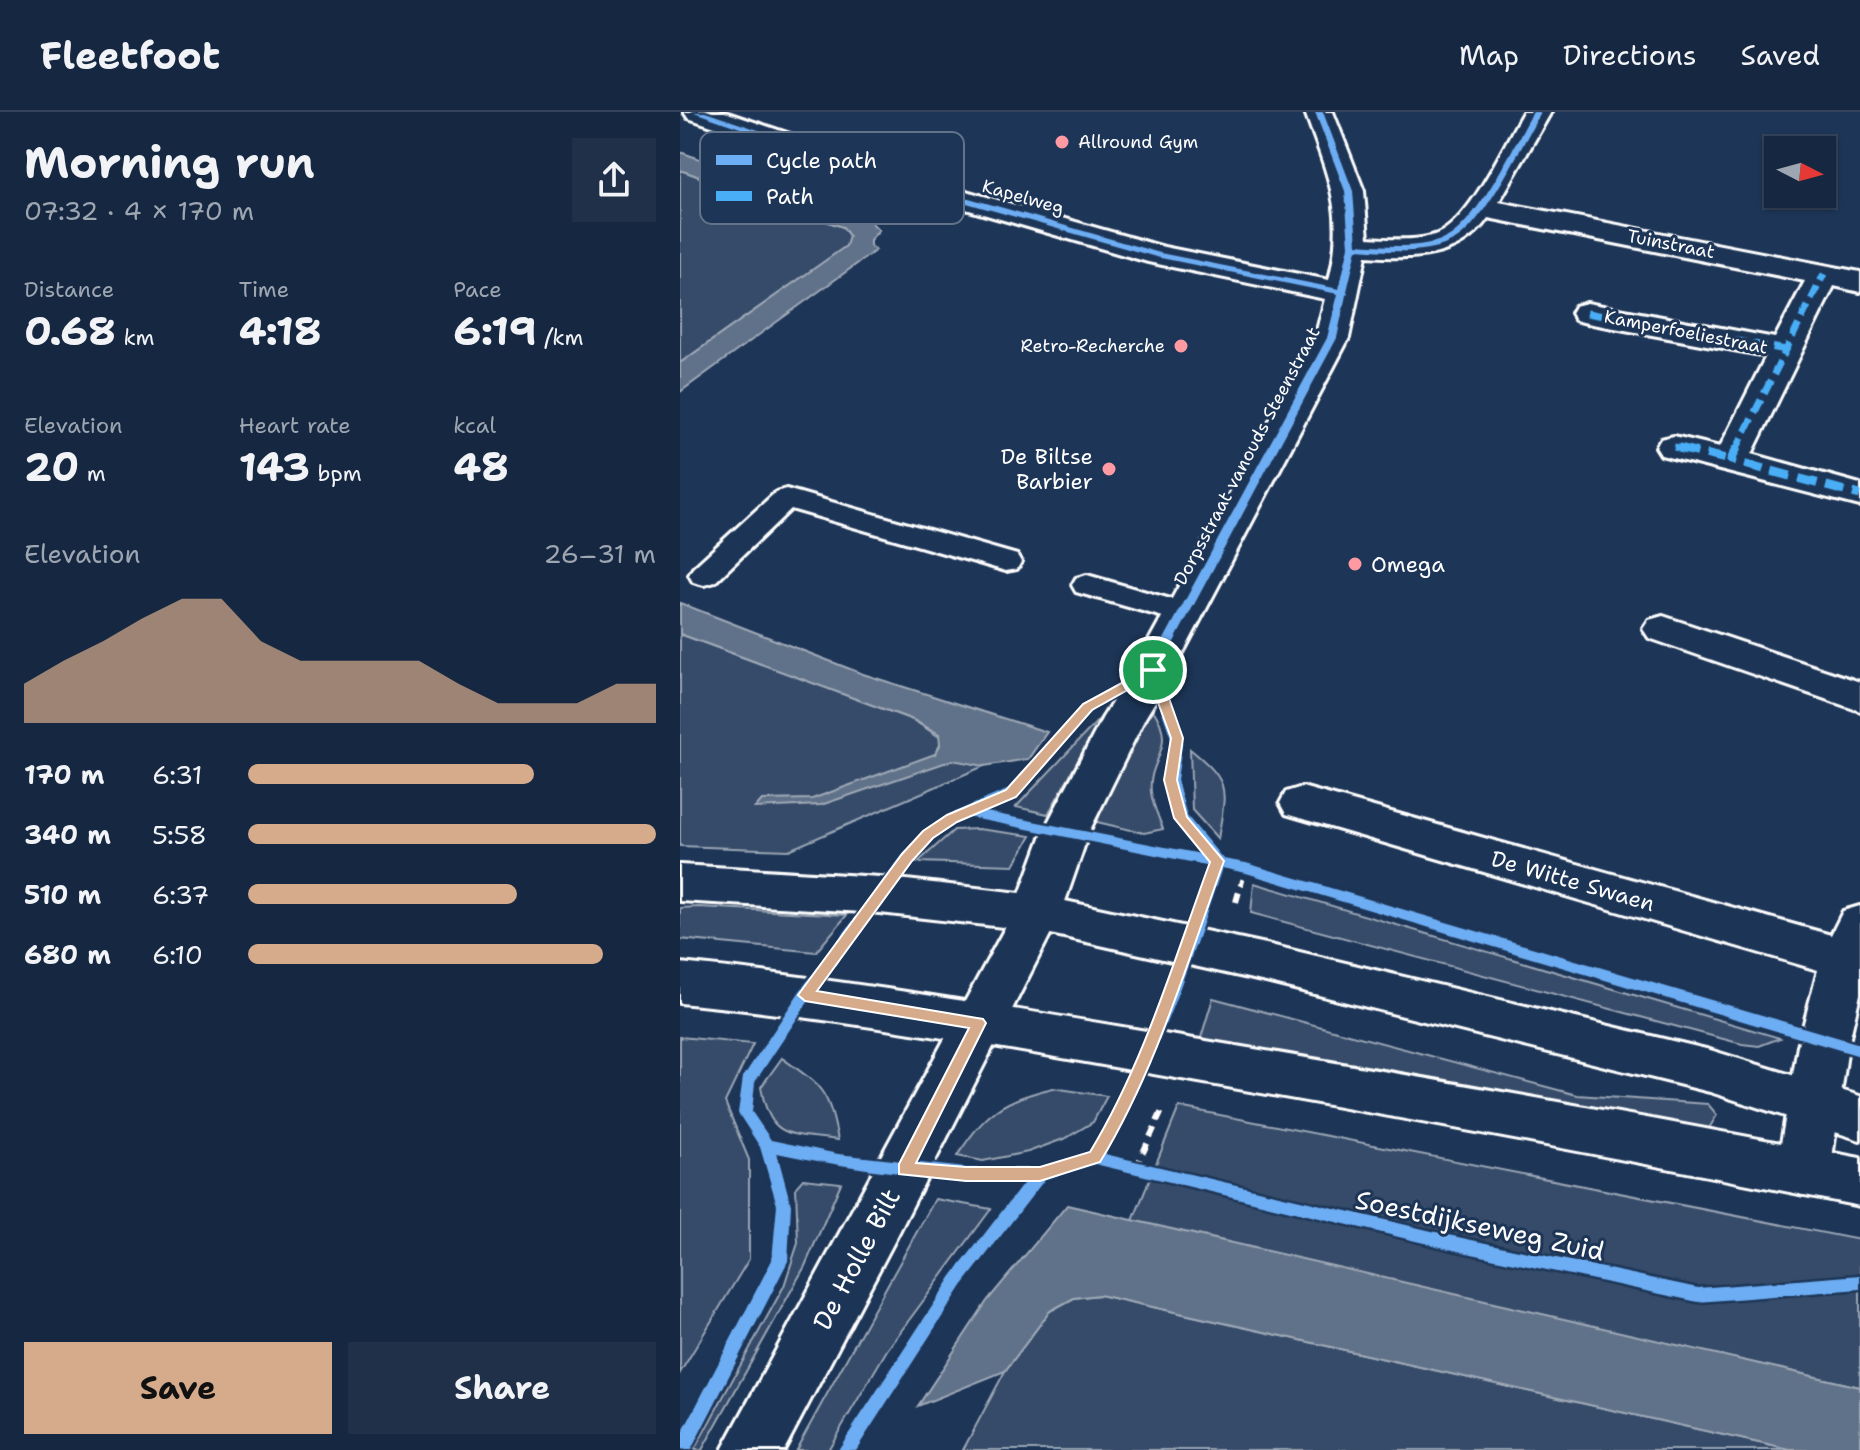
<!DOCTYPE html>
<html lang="en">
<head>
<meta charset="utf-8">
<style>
	:root { --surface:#162841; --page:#1f3048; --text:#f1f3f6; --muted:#9ea6b1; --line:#35445a; --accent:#d6ab8b }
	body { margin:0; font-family:"Shantell Sans",sans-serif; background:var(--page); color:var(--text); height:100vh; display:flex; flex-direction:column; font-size:30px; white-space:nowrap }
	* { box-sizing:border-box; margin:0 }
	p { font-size:26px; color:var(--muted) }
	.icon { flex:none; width:44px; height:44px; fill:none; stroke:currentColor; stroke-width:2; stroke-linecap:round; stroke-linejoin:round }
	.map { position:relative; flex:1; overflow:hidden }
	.sheet { display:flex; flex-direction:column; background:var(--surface); width:680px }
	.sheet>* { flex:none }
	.needle { width:52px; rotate:96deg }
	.tools { position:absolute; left:1084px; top:24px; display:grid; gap:16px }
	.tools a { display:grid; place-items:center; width:72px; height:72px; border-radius:0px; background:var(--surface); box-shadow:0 2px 6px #0004,0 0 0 2px var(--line); font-size:40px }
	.pin { position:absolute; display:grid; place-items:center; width:68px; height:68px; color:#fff; margin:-34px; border:4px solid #fff; border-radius:50%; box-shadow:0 2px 8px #0007 }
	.round { display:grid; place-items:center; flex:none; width:84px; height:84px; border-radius:0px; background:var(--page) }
	.headline { display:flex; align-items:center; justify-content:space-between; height:136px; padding:0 24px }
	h1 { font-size:44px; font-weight:700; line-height:60px }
	.stats { display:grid; grid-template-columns:repeat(3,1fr); gap:12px; height:136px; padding:8px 24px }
	.stats div { display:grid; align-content:center }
	.stats b { font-size:40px; font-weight:700 }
	.stats small { font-size:22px; font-weight:400 }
	.stats p { font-size:22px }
	.chart { height:224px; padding:16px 24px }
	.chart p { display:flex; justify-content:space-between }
	.chart svg { width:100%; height:144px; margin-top:8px; fill:var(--accent); opacity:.7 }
	.primary-button { display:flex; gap:16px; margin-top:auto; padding:16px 24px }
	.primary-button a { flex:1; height:92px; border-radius:0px; background:var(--accent); color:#111; font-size:32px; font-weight:700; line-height:92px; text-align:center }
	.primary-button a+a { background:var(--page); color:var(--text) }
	ul { padding:0 24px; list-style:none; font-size:26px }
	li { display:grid; grid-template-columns:128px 96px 1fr; align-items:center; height:60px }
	li i { height:20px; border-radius:10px; background:var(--accent) }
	header { display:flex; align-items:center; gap:48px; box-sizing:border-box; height:112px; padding:0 40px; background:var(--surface); border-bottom:2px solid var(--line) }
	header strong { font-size:38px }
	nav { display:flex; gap:44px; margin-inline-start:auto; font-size:28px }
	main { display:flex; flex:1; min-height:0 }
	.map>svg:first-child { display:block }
</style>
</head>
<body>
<header>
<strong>Fleetfoot</strong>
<nav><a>Map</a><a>Directions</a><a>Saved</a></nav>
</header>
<main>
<section class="sheet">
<div class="headline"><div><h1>Morning run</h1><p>07:32 · 4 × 170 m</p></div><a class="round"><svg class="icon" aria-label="share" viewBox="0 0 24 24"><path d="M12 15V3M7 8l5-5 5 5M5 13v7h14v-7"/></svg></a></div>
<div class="stats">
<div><p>Distance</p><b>0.68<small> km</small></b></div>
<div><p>Time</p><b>4:18</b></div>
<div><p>Pace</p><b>6:19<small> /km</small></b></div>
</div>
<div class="stats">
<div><p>Elevation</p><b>20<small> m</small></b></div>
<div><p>Heart rate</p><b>143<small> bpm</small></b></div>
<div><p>kcal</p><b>48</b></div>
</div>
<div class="chart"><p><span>Elevation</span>26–31 m</p>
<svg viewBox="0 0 160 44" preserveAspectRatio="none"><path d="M0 44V32L10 25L20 19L30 12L40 6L50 6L60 19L70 25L80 25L90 25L100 25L110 32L120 38L130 38L140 38L150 32L160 32V44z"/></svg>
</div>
<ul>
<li><b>170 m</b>6:31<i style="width:70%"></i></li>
<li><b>340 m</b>5:58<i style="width:100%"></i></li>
<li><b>510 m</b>6:37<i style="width:66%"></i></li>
<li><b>680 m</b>6:10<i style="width:87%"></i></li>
</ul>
<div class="primary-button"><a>Save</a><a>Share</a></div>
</section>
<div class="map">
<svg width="1180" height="1338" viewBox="0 0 1180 1338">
	<rect width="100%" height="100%" fill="#1d3557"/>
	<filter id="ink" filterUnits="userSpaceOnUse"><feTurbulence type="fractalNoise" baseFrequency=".0125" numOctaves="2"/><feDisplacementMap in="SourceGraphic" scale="16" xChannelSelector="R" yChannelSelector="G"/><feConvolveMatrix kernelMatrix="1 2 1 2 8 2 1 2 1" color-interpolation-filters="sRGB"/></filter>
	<g filter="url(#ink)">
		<g fill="#364b69" stroke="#9aa5b4" stroke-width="2">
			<polygon points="0,58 163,115 169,124 167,134 0,251"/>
			<polygon points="0,522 233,608 304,654 109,738 0,734"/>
			<path d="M 471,595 C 500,635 467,647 471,680 C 472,692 479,706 483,717 L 464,721 L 417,710 L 438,650 Z"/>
			<polygon points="425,601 368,702 336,695"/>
			<path d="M 510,637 C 552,671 546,677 538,727 L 512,698 Z"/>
			<polygon points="298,717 351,724 334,753 238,750 274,718"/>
			<polygon points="574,771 1100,926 1079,934 1062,932 571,801"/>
			<polygon points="19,795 167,803 136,840 0,827 0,796"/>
			<polygon points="533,886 897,983 1028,992 1037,1003 1028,1018 520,929"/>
			<polygon points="0,925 73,932 45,990 69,1048 69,1147 0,1261"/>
			<path d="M 102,946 C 143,975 148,978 158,1028 C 110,1021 90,1029 81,975 Z"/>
			<path d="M 373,976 L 427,984 L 413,1010 L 386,1026 L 348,1040 L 303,1049 L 277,1044 C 307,999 321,989 373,976 Z"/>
			<polygon points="499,995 1180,1128 1180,1275 452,1111"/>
			<polygon points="123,1067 161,1071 125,1154 22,1338 14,1338 104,1174 118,1131 116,1075"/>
			<polygon points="255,1087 311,1097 207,1238 148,1338 116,1338"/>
			<polygon points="419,1183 1110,1338 283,1338 325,1259 370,1199 394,1186"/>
		</g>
		<g fill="#617289" stroke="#a0aab8" stroke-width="2">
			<polygon points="0,40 187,106 199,118 190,128 190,134 196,138 0,280 0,251 166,134 169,124 163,115 0,58"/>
			<polygon points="0,491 183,562 367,620 348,647 304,654 273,648 141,693 75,696 82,688 132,687 255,642 260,633 259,622 233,608 0,522"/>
			<polygon points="387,1093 1180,1275 1180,1338 1110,1338 419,1183 394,1186 370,1199 325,1259 238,1294 307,1189"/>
		</g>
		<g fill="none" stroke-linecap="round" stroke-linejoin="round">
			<g stroke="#fff" stroke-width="6">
				<g id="service">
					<polygon points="106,377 337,443 341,450 337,457 326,459 111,397 35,470 24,473 13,470 9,463 13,456 96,380"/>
					<polygon points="407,463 515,494 519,501 515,508 504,511 396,480 392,473 396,466"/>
				</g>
			</g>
			<g stroke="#fff" stroke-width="6">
				<g id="minor">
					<path d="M 4,0 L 45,0 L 240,66 L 484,135 L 649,168 C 666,100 648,64 625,0 L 653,0 L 684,79 L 688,126 C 709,127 736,130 757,122 C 791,108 824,32 843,0 L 871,0 L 819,90 L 1180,160 L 1180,180 L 1154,174 L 1072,342 L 1180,372 L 1180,394 L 981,343 L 976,335 L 981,327 L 994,324 L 1040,335 L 1086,244 L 907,211 L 895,208 L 891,201 L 895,194 L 907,191 L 1095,226 L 1125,169 L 808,106 C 779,148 734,147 686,144 L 669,226 L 494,558 L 465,606 L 409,720 L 381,801 L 217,1124 L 104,1338 L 42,1338 L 333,801 L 363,720 L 423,605 L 454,556 L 635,226 L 645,187 L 468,150 L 220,78 L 8,6 Z"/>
					<polygon points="983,504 1180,570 1180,599 969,526 963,517 969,508"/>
					<polygon points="622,675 1151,823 1163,799 1180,794 1180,882 1168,934 1150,1060 1142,1077 1123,1083 1104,1077 1096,1060 1118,934 1138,858 606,702 600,691 606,680"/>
				</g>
			</g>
			<g stroke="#fff" stroke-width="6">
				<g id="secondary">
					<polygon points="0,753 200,765 357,783 586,832 1030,938 1180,984 1180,1028 1030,980 586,870 357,819 200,801 0,789"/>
					<path d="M 0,851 C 165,867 327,896 490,923 C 721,961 950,1002 1180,1046 L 1180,1094 C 950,1048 721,1005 490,965 C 327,936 165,907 0,891 Z"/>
				</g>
			</g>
			<polyline stroke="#fff" stroke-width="5" stroke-dasharray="7 6" stroke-linecap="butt" points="561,774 566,756"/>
			<g stroke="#fff" stroke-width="6" stroke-dasharray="10 7" stroke-linecap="butt">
				<polyline points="556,790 561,772"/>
				<polyline points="456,1056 482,999"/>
			</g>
			<use href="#service" fill="#1d3557" fill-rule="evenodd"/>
			<use href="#minor" fill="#1d3557" fill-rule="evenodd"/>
			<use href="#secondary" fill="#1d3557" fill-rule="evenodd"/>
			<g stroke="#49aef6" stroke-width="7" stroke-dasharray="14 7" stroke-linecap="butt">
				<polyline points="907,201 1106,238"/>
				<polyline points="994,335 1008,338"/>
				<polyline points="1056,338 1144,162"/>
			</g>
			<g stroke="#49aef6" stroke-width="9" stroke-dasharray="19 9" stroke-linecap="butt">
				<polyline points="999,336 1051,348"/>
				<polyline points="1057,336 1051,348 1180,383"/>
			</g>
			<g stroke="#1d3557" stroke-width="5">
				<path id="cycleway" d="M 14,0 L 25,0 L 233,70 L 480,141 L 659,177 L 669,134 L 665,79 L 635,0 L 643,0 L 673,79 L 677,132 C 705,134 738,137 764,127 C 796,114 835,31 853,0 L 861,0 C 843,31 804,112 775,128 C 747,144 707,139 677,137 L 667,179 L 668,181 L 666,183 L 657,226 L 479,558 L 503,626 L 497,668 L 507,704 L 543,747 L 566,751 L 1180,932 L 1180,944 L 566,761 L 542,756 C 509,854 475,951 425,1042 L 773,1124 L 1018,1176 L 1180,1163 L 1180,1177 L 1018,1190 L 773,1138 L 415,1052 L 365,1067 L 282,1174 L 176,1338 L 158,1338 L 272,1164 L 346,1068 C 262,1068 179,1059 97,1041 L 111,1093 L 108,1149 L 11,1338 L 0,1338 L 0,1325 L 92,1148 L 97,1093 L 80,1035 L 58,1001 L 63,965 L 120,879 L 223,743 L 244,720 L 268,703 L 327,678 L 404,592 L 469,555 L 647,226 L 658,182 L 476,145 L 227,74 ZM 470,565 L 491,626 L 485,668 L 495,706 L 526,743 L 301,699 L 335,684 L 412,598 ZM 287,705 L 530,754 C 496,852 462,950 410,1041 L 360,1056 L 286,1056 L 158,1042 L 91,1028 L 72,1000 L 75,970 L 130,887 L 231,749 L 252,726 L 276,709 Z"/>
			</g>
			<use href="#cycleway" fill="#6dadf4" fill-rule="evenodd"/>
		</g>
	</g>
	<path fill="#d6ab8b" stroke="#fff" stroke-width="2" fill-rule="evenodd" d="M 473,554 L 479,558 L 503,626 L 497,668 L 507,705 L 544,749 C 507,851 476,958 420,1050 L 360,1069 L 286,1069 L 219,1062 L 219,1052 L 289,916 L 125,889 L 118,883 L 222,742 L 243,719 L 267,703 L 326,678 L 403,592 ZM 469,566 L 491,626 L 484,668 L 494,706 L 530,750 C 494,848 464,951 410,1040 L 360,1055 L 286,1055 L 236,1051 L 306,911 L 303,907 L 137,879 L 232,749 L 253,726 L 277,710 L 336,685 L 412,598 Z"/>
	<g fill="#ff9aa2" stroke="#1d3557" stroke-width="3">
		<circle cx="382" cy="30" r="8"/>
		<circle cx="501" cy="234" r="8"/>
		<circle cx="429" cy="357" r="8"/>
		<circle cx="675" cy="452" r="8"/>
	</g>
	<g text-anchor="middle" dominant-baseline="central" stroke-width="6" stroke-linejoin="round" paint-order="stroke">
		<g font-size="18" fill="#fff" stroke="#1d3557" text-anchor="start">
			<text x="398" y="30">Allround Gym</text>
			<text x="485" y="234" text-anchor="end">Retro-Recherche</text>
		</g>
		<g font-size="18" fill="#fff" stroke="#1d3557">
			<text transform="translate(343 85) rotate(16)">Kapelweg</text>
			<text transform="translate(991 132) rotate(11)">Tuinstraat</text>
			<text transform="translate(1006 220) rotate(11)">Kamperfoeliestraat</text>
			<text transform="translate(567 344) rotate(-62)">Dorpsstraat vanouds Steenstraat</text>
		</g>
		<g font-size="22" fill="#fff" stroke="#1d3557" text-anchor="end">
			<text x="413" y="344">De Biltse<tspan x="413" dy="25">Barbier</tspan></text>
			<text x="691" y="452" text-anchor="start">Omega</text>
		</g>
		<g font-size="22" fill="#fff" stroke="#1d3557">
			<text transform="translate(893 769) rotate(16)">De Witte Swaen</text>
		</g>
		<g font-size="26" fill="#fff" stroke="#1d3557">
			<text transform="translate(800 1113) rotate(12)">Soestdijkseweg Zuid</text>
			<text transform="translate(176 1147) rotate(-62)">De Holle Bilt</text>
		</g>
	</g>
	<rect x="20" y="20" width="264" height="92" rx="12" fill="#1d3557" stroke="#617289" stroke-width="2"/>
	<rect x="36" y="43" width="36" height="10" fill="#6dadf4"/>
	<rect x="36" y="79" width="36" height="10" fill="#49aef6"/>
	<g font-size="22" fill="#fff">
		<text x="86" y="56">Cycle path</text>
		<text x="86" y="92">Path</text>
	</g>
</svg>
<div class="tools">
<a><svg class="needle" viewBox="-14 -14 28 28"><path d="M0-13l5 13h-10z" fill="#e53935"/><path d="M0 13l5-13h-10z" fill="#9ea6b1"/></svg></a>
</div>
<div class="pin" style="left:473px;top:558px;background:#1e9e55"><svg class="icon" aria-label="arrive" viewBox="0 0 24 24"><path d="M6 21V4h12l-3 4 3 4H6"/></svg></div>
</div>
</main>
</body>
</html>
